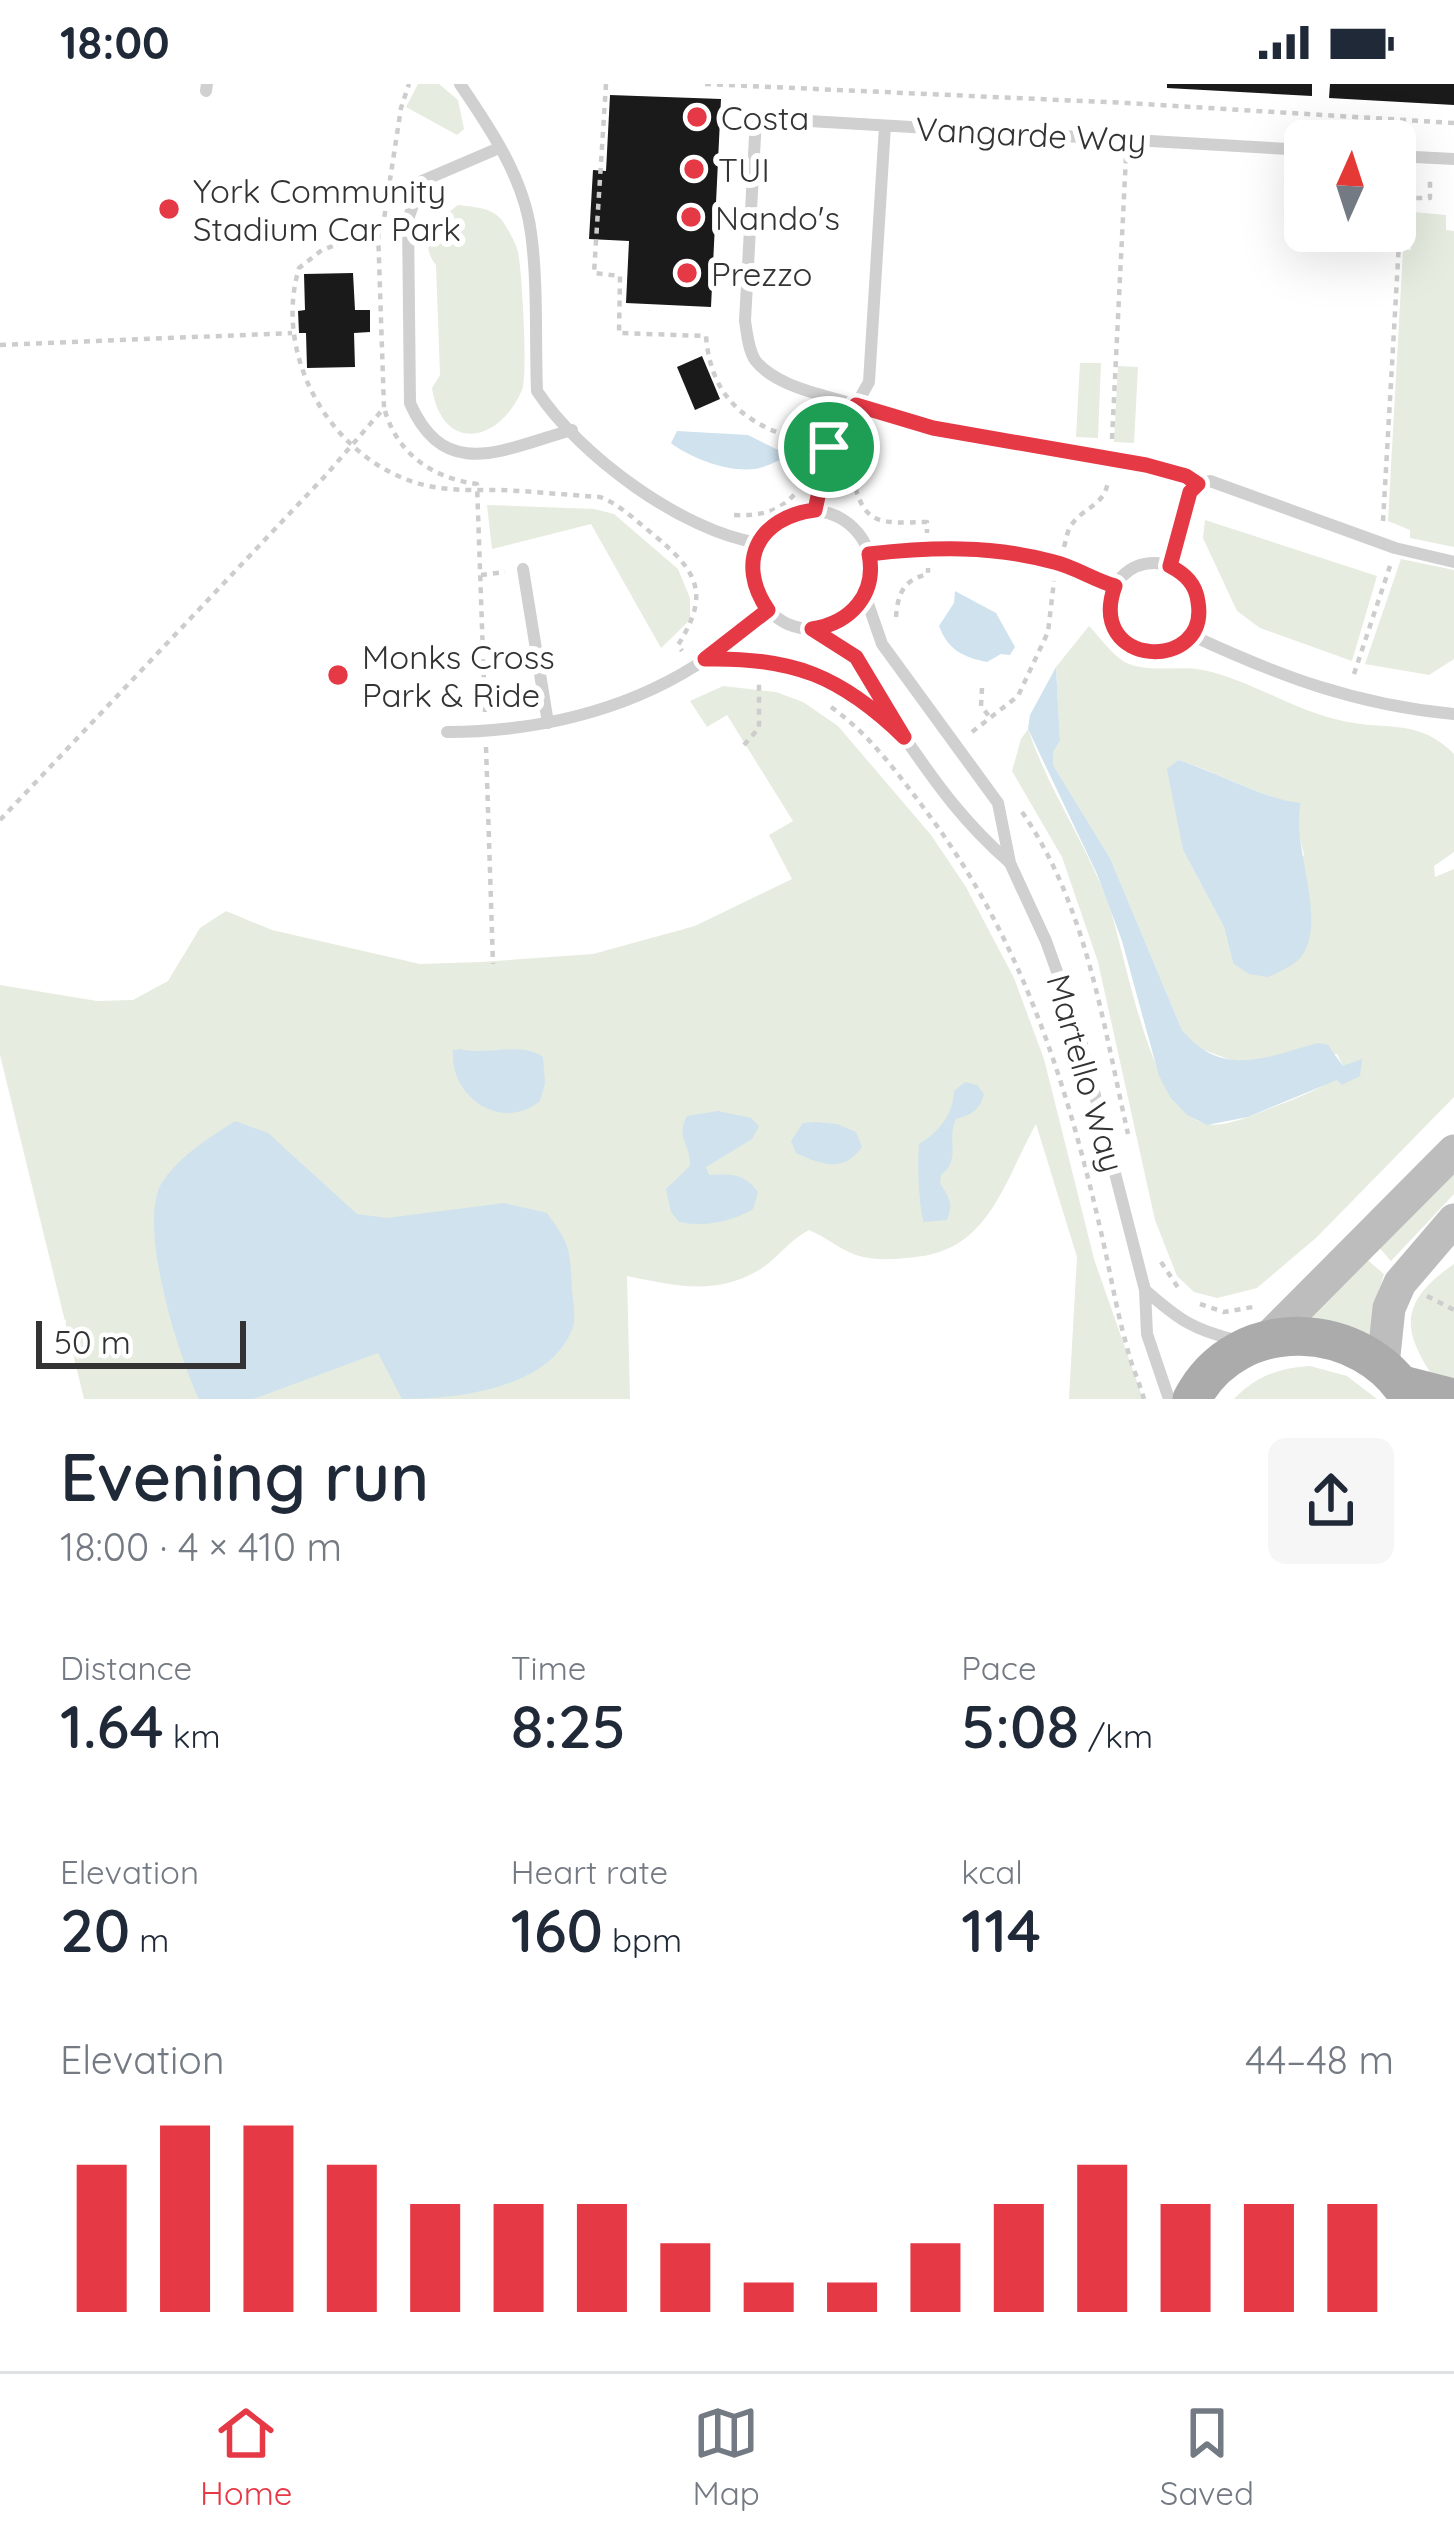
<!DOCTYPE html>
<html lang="en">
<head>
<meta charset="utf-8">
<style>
	:root { --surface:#fff; --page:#f6f6f7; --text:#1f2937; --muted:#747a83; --line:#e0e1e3; --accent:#e63946 }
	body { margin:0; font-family:Quicksand,sans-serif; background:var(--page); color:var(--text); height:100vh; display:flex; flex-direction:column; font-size:45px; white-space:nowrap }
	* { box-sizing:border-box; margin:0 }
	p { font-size:39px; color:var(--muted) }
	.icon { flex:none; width:66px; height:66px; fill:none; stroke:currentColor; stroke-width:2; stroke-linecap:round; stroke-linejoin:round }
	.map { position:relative; height:1315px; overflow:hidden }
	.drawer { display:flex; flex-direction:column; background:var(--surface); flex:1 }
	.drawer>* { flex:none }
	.needle { width:78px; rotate:3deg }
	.tools { position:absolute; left:1284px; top:36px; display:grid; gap:24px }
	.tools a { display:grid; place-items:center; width:132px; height:132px; border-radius:18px; background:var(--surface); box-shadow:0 12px 48px #0002; font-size:60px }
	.scale { position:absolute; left:36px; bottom:30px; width:210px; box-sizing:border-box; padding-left:12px; border:6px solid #333; border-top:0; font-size:33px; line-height:42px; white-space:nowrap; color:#333; -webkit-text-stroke:9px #fff; paint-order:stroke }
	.pin { position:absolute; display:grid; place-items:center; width:102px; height:102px; color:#fff; margin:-51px; border:6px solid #fff; border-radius:50%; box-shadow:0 3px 12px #0007 }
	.round { display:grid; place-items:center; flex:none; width:126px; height:126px; border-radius:18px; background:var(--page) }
	.head { display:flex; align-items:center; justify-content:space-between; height:204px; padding:0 60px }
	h1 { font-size:66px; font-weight:600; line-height:90px }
	.stats { display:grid; grid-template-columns:repeat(3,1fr); gap:18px; height:204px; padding:12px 60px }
	.stats div { display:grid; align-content:center }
	.stats b { font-size:60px; font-weight:600 }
	.stats small { font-size:33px; font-weight:400 }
	.stats p { font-size:33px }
	.chart { height:336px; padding:24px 60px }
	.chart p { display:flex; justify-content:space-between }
	.chart svg { width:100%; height:216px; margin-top:12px; stroke:var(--accent); stroke-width:6 }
	.status { display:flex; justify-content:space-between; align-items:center; height:84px; padding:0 60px; background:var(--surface); direction:ltr }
	.status svg { height:33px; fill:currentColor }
	.tab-bar { display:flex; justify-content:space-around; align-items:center; height:168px; border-top:3px solid var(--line); background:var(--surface); font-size:33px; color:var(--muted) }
	.tab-bar a { display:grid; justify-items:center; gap:6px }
	.tab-bar .active { color:var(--accent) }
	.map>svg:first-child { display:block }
</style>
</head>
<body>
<div class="status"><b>18:00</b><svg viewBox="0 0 49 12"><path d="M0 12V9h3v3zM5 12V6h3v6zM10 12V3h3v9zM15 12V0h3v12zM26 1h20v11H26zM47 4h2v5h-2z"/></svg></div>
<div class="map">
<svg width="1454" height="1315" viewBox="0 0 1454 1315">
	<rect width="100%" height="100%" fill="#fff"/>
	<g fill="#e6ecdf" fill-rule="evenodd">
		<polygon points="418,0 439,0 458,16 464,45 457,51 406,23"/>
		<path d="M 458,121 C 473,123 490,123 501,135 C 507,143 516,159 518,168 C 522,186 528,292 522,306 C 499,360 442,369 432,304 L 440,291 L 436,181 C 416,156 438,136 458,121 Z"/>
		<polygon points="1413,128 1446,131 1446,146 1454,147 1454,463 1410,454 1410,446 1388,437 1403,166 1411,166"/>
		<polygon points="1080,279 1101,279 1098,354 1076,353"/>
		<polygon points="1118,282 1138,283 1134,359 1114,358"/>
		<polygon points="487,421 594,425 614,430 678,485 690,514 690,536 661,564 591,440 492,465"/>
		<polygon points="1205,436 1377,492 1352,577 1260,544 1237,527 1203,454"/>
		<polygon points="1401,475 1454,486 1454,575 1429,591 1365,580"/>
		<path d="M 1089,542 C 1101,554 1114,574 1129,580 C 1153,589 1179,581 1203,586 C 1251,596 1294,627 1343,637 C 1387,647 1419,634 1454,670 L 1454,768 L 1434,782 L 1435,793 L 1454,785 L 1454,1013 L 1317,1153 L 1257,1204 L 1217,1214 L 1194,1208 L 1177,1192 L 1155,1136 L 1098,878 L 1062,773 L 1012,687 L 1021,655 L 1028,645 C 1048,705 1086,759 1108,819 C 1127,872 1148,1020 1203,1039 C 1220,1045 1248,1033 1264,1027 C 1299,1013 1332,1002 1360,976 L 1348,983 L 1343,982 L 1337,970 L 1285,969 L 1251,978 L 1233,977 L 1196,963 L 1182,946 L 1110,774 L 1053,681 L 1053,668 L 1060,657 L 1056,583 ZM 1178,676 C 1219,688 1260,714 1301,720 L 1296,737 L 1304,771 L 1233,879 L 1224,843 L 1183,766 L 1168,685 Z"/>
		<path d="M 723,602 L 776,608 L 803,618 L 838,642 L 931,751 L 966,803 L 1014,894 L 1044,975 L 1094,1175 L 1143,1315 L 1069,1315 L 1077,1173 L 1036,1040 C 1005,1095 990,1166 916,1173 C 898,1175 878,1177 859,1172 C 842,1167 826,1153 809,1146 C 791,1155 781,1170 765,1182 C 720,1213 676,1202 627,1192 L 630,1315 L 84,1315 L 0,971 L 0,901 L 97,917 L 133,916 L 168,897 L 200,844 L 226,827 L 272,846 L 420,880 L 481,878 L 593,870 L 695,842 L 792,795 L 769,751 L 793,737 L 727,631 L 707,643 L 690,617 Z"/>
		<polygon points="1454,1086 1454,1110 1391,1177 1377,1161"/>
		<polygon points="1365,1174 1384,1190 1373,1227 1373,1254 1306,1233"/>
		<path d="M 1454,1180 L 1454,1294 L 1430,1288 C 1398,1239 1406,1214 1454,1180 Z"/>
		<path d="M 1310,1282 L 1347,1292 L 1377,1315 L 1234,1315 C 1256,1292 1279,1284 1310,1282 Z"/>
	</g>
	<g fill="#cfe2ee">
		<path d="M 677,347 L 748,351 L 790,372 C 781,375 772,380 763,383 C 737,392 691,375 671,359 Z"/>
		<path d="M 955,507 L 996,529 L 1015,563 L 1010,571 L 1001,570 L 987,578 C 963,573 948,566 939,542 L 954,519 Z"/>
		<path d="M 1056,583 L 1060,657 L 1053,668 L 1053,681 L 1110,774 L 1182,946 C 1222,995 1266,973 1318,959 L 1328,961 L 1343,982 L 1362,975 L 1360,992 L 1342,1001 L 1337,996 L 1248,1033 L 1207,1041 L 1187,1031 L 1170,1013 L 1159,992 L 1122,857 L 1097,790 L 1028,645 L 1030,631 Z"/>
		<path d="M 1178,676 C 1215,687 1267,717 1301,719 C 1290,761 1329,835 1301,873 C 1294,882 1278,888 1268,893 L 1249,890 L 1233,879 L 1224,843 L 1183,766 L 1167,685 Z"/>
		<path d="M 460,965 C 488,972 519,957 543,973 L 545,1000 L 540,1017 C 500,1049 449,1012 453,966 Z"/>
		<path d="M 965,998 L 977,1001 L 984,1010 C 979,1027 972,1030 956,1035 C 946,1056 962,1075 941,1091 L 940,1099 C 949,1114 954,1119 947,1136 L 924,1138 C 919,1125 917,1077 919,1060 C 939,1048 953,1031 954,1007 Z"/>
		<path d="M 718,1027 L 751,1034 L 759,1042 L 752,1055 L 706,1083 L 709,1091 C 731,1090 744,1089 758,1108 L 753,1125 C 731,1138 704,1143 679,1138 L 671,1128 L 666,1105 L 690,1082 C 691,1061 675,1053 687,1032 Z"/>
		<path d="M 235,1037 L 268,1049 L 357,1130 L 387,1134 L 504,1119 L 547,1129 C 571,1162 570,1166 572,1206 C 573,1217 576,1233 573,1243 C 551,1305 457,1315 402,1315 L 378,1269 L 253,1315 L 199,1315 C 179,1274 135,1136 163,1097 C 181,1071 209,1054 235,1037 Z"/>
		<path d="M 815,1038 L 837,1040 L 856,1048 L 862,1063 C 843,1089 822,1081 796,1069 L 791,1057 L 803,1039 Z"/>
	</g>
	<g fill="#1a1a1a">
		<polygon points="1167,0 1312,0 1312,12 1167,4"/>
		<polygon points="1330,0 1454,0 1454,21 1329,14"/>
		<polygon points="610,11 721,15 711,223 626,219 629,157 589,155 593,86 606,87"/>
		<polygon points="353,189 355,226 370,226 370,248 354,249 355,283 307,284 306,249 299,249 298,227 305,226 304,190"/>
		<polygon points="702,272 720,315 695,326 677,283"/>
	</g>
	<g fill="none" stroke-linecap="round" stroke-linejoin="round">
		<g stroke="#cdcdcd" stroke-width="4.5" stroke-dasharray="6 6" stroke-linecap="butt">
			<path d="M 606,0 L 594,189 L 620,192 L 619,249 L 706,252 C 711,318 751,344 811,359"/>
			<polyline points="705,0 1127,19 1454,39"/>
			<path d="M 378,146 L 322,166 L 299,184 C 272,274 333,378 424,401 C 449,407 473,406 498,406 C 532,407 566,411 600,413 C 621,421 636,437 654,451 C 697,487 711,509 678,561 L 682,567"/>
			<polyline points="0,261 292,249"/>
			<path d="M 385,327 C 398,370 432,394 477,400 L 485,628"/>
			<polyline points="1112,355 1126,72"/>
			<path d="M 843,388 L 852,390 C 863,443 879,439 927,438 L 927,449"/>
			<path d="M 734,431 C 761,432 781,428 798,406"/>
			<polyline points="1383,437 1399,159 1405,158 1409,114 1430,114 1430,92"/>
			<path d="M 1064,463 C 1066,456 1067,449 1070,443 C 1082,423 1106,422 1108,396"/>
			<polyline points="481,491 505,488"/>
			<path d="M 896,533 C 898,508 904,496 928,490 L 928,484"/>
			<polyline points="1354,590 1390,482"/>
			<polyline points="982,604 981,622 992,636"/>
			<path d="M 831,623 C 868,649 896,687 923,723 C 1019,849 1066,995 1101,1148 C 1110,1186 1116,1225 1127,1263 C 1131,1281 1139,1297 1144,1315"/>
			<polyline points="972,648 1018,612 1048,548 1054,497"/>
			<polyline points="744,661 759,644 759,595"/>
			<polyline points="486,663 493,880"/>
			<path d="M 1022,728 C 1087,822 1103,940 1128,1050"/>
			<polyline points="0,736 326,391 384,324 378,146 384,135 401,24 409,0"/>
			<polyline points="1161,1178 1181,1208"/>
			<polyline points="1427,1212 1454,1226"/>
			<polyline points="1200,1220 1224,1228 1253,1223"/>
		</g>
		<g stroke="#d0d0d0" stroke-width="12">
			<path d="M 460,0 C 490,44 524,94 531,149 C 538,200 535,255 537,307 C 579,371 682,447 758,459"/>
			<polyline points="206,7 207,0"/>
			<path d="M 885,42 L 869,298 L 856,321 C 826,311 775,303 755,276 C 748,265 747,249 745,237 L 756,34 L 1305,66"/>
			<path d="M 499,64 L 422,97 L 408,135 L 410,319 C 445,400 506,364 572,346"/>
			<polyline points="1395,72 1454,75"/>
			<polyline points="1197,400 1210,397 1395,464 1454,478"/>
			<polyline points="815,426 828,363 856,321 933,344 1146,381 1186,392 1197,400 1190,408 1170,482"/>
			<circle cx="812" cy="486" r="59"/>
			<path d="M 869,470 C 932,463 992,461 1055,478 C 1075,483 1094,496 1115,502"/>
			<circle cx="1154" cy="524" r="45"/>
			<polyline points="523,485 548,639"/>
			<polyline points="865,511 882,560 998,719 1010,779 1046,857 1079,949 1145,1206 1147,1250 1169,1315"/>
			<path d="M 812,545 C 868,575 873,608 907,657 C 940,705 965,739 1009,778"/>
			<path d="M 1191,551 C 1279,592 1356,621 1454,630"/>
			<path d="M 707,575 C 782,574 835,587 890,640"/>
			<path d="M 447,648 C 533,648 622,628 695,582 C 720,566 744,545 768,526"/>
			<path d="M 1145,1206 C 1178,1235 1193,1246 1236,1256"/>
		</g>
		<g stroke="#bdbdbd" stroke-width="33">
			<polyline points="1267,1255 1454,1067"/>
			<polyline points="1383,1281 1389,1224 1400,1199 1454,1136"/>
		</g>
		<g stroke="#ababab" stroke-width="39">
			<polyline points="1402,1301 1454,1314"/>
			<path d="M 1192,1315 C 1237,1228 1364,1235 1410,1315"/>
		</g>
	</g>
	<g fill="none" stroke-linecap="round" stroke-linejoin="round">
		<g stroke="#fff" stroke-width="24">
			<path id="route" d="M 856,321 L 933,344 L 1146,381 L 1186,392 L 1198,400 L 1190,408 L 1170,482 C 1185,490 1196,500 1198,518 C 1210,589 1085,584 1115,502 C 1094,496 1075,483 1054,478 C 992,461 932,463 869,470 C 877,510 851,539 812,545 L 856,573 L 904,653 C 841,592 793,573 705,575 L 768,526 C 735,478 758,433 815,426 L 829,363 Z"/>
		</g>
		<use href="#route" stroke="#e63946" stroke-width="15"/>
	</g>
	<g fill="#e63946" stroke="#fff" stroke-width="4.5">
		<circle cx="697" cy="33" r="12"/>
		<circle cx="694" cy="85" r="12"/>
		<circle cx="169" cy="125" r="12"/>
		<circle cx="691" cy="133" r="12"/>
		<circle cx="687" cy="189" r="12"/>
		<circle cx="338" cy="591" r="12"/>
	</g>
	<g text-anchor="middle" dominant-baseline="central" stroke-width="12" stroke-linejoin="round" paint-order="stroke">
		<g font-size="33" fill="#333" stroke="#fff" text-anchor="start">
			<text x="721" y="33">Costa</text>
			<text x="718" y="85">TUI</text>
			<text x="193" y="106">York Community<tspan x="193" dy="38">Stadium Car Park</tspan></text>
			<text x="715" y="133">Nando's</text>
			<text x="711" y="189">Prezzo</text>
			<text x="362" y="572">Monks Cross<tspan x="362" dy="38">Park &amp; Ride</tspan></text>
		</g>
		<g font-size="33" fill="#333" stroke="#fff">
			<text transform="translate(1031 50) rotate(3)">Vangarde Way</text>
			<text transform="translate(1086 989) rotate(74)">Martello Way</text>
		</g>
	</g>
</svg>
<div class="tools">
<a><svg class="needle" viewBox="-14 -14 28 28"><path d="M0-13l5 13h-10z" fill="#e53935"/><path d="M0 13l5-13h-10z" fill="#747a83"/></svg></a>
</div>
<div class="scale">50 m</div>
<div class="pin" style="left:829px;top:363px;background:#1e9e55"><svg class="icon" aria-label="arrive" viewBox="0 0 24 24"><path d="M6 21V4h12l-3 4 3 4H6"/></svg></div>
</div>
<section class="drawer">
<div class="head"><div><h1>Evening run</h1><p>18:00 · 4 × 410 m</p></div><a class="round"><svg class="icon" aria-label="share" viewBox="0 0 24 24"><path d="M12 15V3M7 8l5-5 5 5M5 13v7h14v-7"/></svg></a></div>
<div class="stats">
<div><p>Distance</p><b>1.64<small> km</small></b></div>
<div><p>Time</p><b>8:25</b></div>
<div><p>Pace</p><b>5:08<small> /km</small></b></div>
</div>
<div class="stats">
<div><p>Elevation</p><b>20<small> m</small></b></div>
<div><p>Heart rate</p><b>160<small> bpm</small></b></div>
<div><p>kcal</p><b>114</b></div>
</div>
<div class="chart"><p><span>Elevation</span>44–48 m</p>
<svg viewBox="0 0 160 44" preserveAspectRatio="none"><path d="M5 44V14M15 44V6M25 44V6M35 44V14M45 44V22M55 44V22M65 44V22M75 44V30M85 44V38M95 44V38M105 44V30M115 44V22M125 44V14M135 44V22M145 44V22M155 44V22"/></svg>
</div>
</section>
<nav class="tab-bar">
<a class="active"><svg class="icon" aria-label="home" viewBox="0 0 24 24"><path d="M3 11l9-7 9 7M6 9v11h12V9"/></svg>Home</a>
<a><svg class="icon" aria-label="map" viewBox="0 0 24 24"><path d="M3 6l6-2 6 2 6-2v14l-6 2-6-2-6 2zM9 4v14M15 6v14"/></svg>Map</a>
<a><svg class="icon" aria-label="saved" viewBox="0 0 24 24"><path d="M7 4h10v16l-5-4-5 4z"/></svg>Saved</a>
</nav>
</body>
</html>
